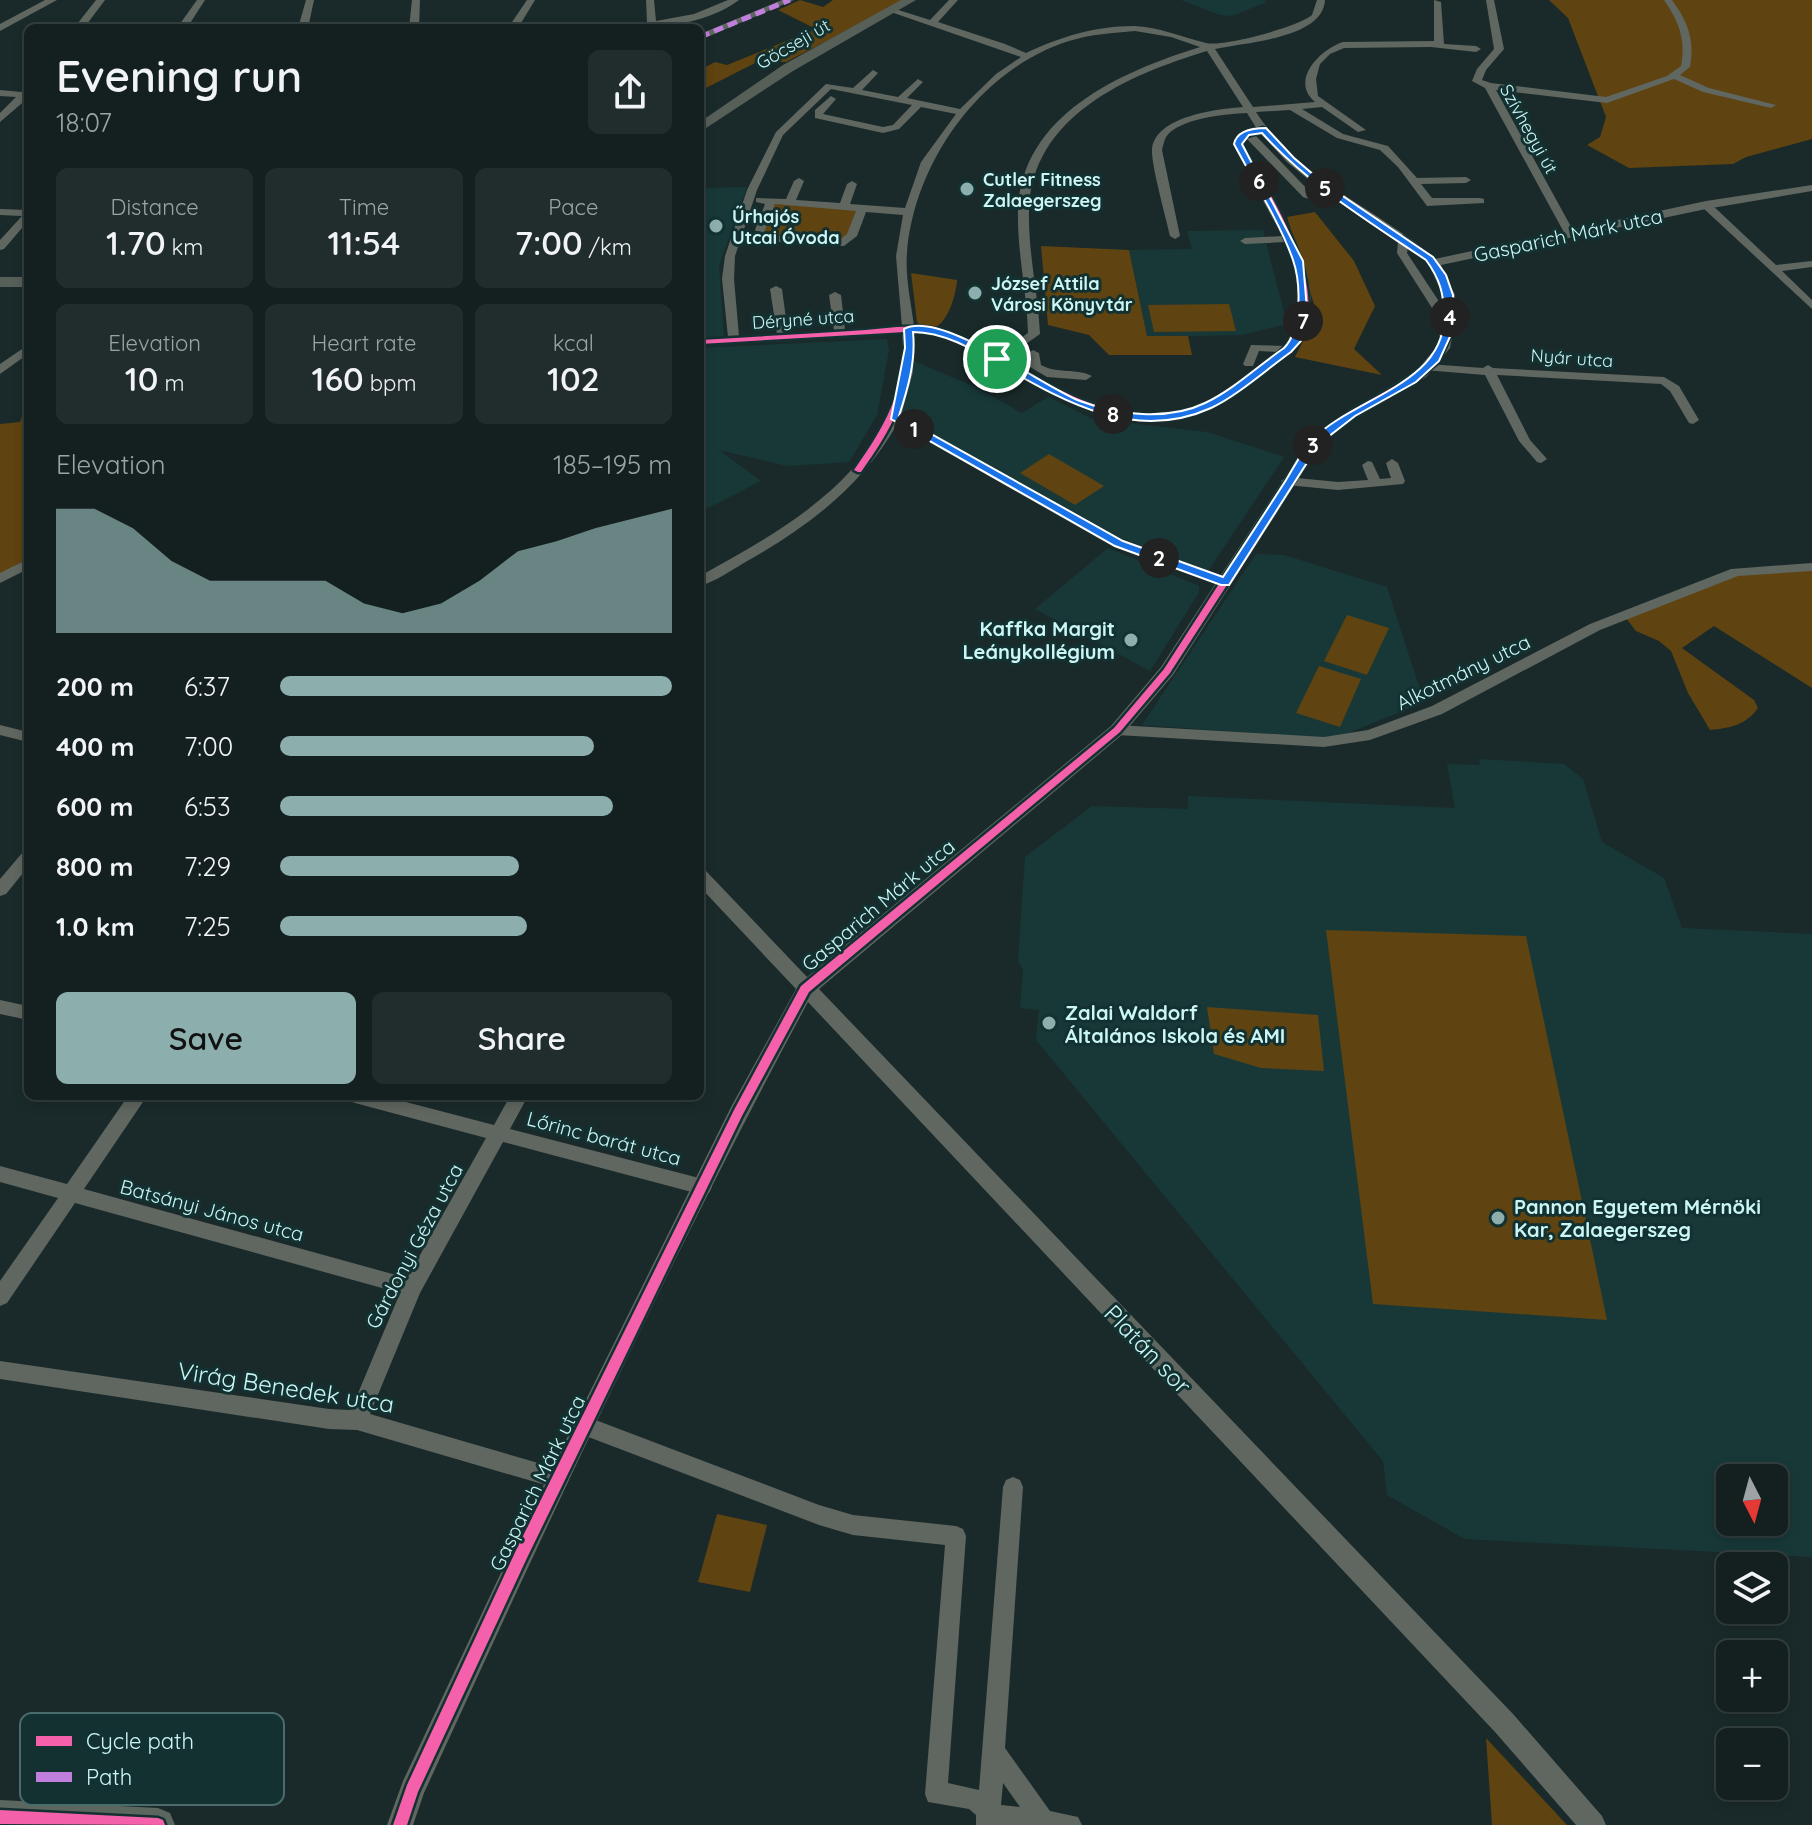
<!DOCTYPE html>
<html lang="en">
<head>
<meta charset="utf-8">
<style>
	:root { --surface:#142020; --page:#212d2d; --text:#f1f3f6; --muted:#9da3a5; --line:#333e3e; --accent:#8cafae }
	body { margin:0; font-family:Quicksand,sans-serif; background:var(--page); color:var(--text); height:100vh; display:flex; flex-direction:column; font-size:30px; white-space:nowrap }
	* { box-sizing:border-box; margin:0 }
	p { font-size:26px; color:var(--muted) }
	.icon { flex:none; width:44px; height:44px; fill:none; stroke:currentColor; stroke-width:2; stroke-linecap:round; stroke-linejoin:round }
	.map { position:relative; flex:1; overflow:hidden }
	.details { position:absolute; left:24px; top:24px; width:680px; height:1076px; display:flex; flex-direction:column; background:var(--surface); border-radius:12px; box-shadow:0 4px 12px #0003,0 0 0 2px var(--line) }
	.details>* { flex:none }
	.needle { width:52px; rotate:174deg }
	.tools { position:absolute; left:1716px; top:1464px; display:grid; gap:16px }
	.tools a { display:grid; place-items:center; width:72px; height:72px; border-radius:12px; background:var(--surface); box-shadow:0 4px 12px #0003,0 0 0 2px var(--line); font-size:40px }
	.pin { position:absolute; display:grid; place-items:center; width:68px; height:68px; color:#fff; margin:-34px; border:4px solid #fff; border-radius:50%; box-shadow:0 2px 8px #0007 }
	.km { position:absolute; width:40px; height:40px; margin:-20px; border-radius:50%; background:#222; color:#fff; font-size:22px; line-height:40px; text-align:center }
	.round { display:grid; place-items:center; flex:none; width:84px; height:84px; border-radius:12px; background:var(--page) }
	.overview { display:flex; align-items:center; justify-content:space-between; height:136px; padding:0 32px }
	h1 { font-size:44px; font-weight:600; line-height:60px }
	.figures { display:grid; grid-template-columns:repeat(3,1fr); gap:12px; height:136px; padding:8px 32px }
	.figures div { display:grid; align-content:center; border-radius:12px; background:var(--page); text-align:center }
	.figures b { font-size:34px; font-weight:600 }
	.figures small { font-size:22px; font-weight:400 }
	.figures p { font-size:22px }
	.chart { height:224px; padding:16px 32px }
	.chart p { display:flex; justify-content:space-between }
	.chart svg { width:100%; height:144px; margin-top:8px; fill:var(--accent); opacity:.7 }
	.cta { display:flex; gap:16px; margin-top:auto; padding:16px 32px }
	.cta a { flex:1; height:92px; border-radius:12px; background:var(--accent); color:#111; font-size:32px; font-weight:600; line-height:92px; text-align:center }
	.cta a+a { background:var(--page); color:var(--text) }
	ul { padding:0 32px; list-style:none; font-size:26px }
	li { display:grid; grid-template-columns:128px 96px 1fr; align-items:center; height:60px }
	li i { height:20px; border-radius:10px; background:var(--accent) }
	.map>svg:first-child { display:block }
</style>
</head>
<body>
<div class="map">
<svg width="1812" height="1825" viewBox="0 0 1812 1825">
	<rect width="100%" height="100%" fill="#1a2a2a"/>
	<g fill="#183838" fill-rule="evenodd">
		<polygon points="1181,0 1263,0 1267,2 1232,16 1220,15"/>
		<polygon points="747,187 719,266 724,336 700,338 700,188"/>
		<polygon points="1263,230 1287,324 1242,335 1147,337 1129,250 1192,249 1187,231"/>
		<polygon points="887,339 889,350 877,415 849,462 787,466 719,450 761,481 700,512 700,348"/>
		<polygon points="914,361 975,387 1022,413 1048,397 1092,419 1207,432 1284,457 1208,571 1120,538 1002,475 901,416"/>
		<polygon points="1108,548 1199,586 1199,592 1150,671 1035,609"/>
		<polygon points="1256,554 1284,555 1387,587 1424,702 1334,739 1142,725"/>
		<path d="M 1479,759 L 1564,764 L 1583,779 L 1602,842 L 1664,878 L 1682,928 L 1812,934 L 1812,1557 L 1465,1539 L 1387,1495 L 1383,1461 L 1036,1040 L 1039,1010 L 1020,1008 L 1023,970 L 1018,961 L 1025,857 L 1092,806 L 1188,809 L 1188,796 L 1455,808 L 1447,764 L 1480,765 ZM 1730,1478 L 1774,1478 L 1774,1522 L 1730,1522 Z"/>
	</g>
	<g fill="#5f4310">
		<polygon points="800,0 823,7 833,0 906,0 786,62 759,61 700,91 700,70 715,62 727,65 816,29 778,10"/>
		<polygon points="1549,0 1812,0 1812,139 1746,157 1733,164 1629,168 1587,145 1600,137 1606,117 1568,18"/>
		<polygon points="771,201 862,208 852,235 840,244 760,234"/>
		<polygon points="1315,212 1354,261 1375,306 1354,349 1382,375 1295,357 1317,314 1287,217"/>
		<polygon points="1041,246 1129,250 1147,336 1188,336 1192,355 1109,355 1089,335 1048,325"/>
		<path d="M 911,273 L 957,280 C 956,298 942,345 917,322 Z"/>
		<polygon points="1229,304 1236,331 1154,332 1148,305"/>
		<polygon points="28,400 28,558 0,575 0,424 20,422"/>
		<polygon points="1049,454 1104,486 1075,505 1020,473"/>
		<path d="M 1812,569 L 1812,688 L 1714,626 L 1682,648 L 1754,700 L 1758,708 C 1746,725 1730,728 1710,730 L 1688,693 L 1671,651 L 1659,641 L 1636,631 L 1625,617 L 1744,573 Z"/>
		<polygon points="1347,615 1389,628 1367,675 1324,661"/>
		<polygon points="1319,666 1361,679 1340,727 1296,713"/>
		<polygon points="1326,930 1526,936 1607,1320 1373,1304"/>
		<polygon points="1207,1007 1318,1015 1324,1071 1261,1068 1214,1054"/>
		<polygon points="717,1514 767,1525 750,1592 698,1582"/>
		<polygon points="1486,1738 1567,1825 1492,1825"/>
	</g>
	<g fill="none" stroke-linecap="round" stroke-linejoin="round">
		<g fill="#606660" fill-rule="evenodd">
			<polygon points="96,0 105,0 84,28 74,28"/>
			<polygon points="197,0 205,0 187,28 177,28"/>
			<polygon points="306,0 314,0 308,28 298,28"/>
			<polygon points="412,0 420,0 419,28 409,28"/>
			<polygon points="527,0 535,0 518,28 508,28"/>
			<path d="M 646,0 L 654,0 L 656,21 L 694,14 L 728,0 L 739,0 C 693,34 624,28 569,28 L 574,25 L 647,22 Z"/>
			<polygon points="782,0 794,0 700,40 700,34"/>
			<path d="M 949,0 L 958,0 L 938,22 L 1005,44 L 1026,53 C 1060,37 1095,26 1134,26 C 1160,27 1181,37 1206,43 C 1223,47 1298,27 1312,15 L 1317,0 L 1325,0 C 1323,39 1245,42 1215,49 L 1253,107 L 1315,102 C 1289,80 1321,49 1343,42 L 1434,41 L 1434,0 L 1441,2 L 1444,44 L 1476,46 L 1481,49 L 1476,52 L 1431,47 L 1344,48 L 1330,54 L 1320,64 L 1316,79 L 1318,96 L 1366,130 L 1358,132 L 1322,107 L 1302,109 L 1343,134 L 1388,146 L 1417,178 L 1466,177 L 1471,180 L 1466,183 L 1421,184 L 1432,198 L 1480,198 L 1484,199 L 1484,203 L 1427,206 L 1398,167 L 1380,150 L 1337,138 L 1290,110 L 1256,112 C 1302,183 1378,208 1438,261 L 1438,265 L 1430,265 L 1408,247 L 1407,253 L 1442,306 L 1440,308 L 1432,308 L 1397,253 L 1398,241 L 1340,203 L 1320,203 L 1303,197 L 1246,138 L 1243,144 C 1269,188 1327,277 1307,329 C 1300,345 1288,355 1275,365 C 1256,380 1237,397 1215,407 C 1136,445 1061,399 993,361 C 969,348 942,331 914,333 L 913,372 L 901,416 L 1124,541 L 1230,579 L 1230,585 L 1220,585 L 1114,547 L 897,424 C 863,485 809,526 749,560 C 733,569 717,581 700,586 L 700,576 C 798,522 907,461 902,334 L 700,345 L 700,339 L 728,337 L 722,279 L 725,256 L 747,190 L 776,132 L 826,84 L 853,88 L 873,70 L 878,73 L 862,90 L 898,97 L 918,79 L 923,82 L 907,98 L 960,109 L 996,74 L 1021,57 L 888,11 L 892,8 L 930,20 ZM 1135,31 L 1171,37 L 1200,47 C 1120,72 1021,115 1018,211 C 1017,252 1027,292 1028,333 L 997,354 C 972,340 942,325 914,326 C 911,302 905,277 907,253 C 914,163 980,69 1069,41 C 1091,34 1113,33 1135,31 ZM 1207,51 L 1243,107 C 1217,109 1156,116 1152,149 C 1151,165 1166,217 1170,236 L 1175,239 L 1180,236 L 1162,150 C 1163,146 1164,141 1166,137 C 1179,118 1226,114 1247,113 L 1257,129 L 1239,134 L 1233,144 L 1282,236 L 1245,238 L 1240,241 L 1245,244 L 1285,242 C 1299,279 1306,311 1285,346 L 1251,345 L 1243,364 L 1245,366 L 1253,366 L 1259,351 L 1277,352 C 1255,370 1233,390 1207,402 C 1136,436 1066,393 1006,358 L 1040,334 C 1038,293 1028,252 1029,211 C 1031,116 1128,75 1207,51 ZM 831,89 L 912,105 L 893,125 L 883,127 L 823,114 L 836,99 L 831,96 L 815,110 L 815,118 L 883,133 L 899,129 L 921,107 L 956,114 L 921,162 L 905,208 L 850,204 L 857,184 L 852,181 L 847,184 L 840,203 L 796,200 L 804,181 L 799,178 L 794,181 L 786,199 L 756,198 L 756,202 L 765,204 L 755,230 L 766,241 L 844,246 L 857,236 L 866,212 L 903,215 L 896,256 L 902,327 L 845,330 L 841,295 L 835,292 L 829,295 L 834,331 L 788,333 L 782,289 L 776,286 L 770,289 L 777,334 L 739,336 L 734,279 L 735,256 L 757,190 L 783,135 ZM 1261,134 L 1287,162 L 1330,197 L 1311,193 L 1255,135 ZM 775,204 L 856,211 L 847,234 L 838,241 L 769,235 L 765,230 Z"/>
			<path d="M 1486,0 L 1494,0 L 1504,49 L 1486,70 L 1482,80 L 1491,83 L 1606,97 L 1667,76 L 1681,66 C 1686,39 1679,22 1664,0 L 1672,0 C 1688,22 1695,40 1690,67 L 1680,75 L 1709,88 L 1776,105 L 1771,108 L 1703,92 L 1674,79 L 1607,103 L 1496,90 L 1575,234 L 1566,236 L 1485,88 L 1472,81 L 1477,69 L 1494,49 Z"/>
			<polygon points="28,87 28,98 0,122 0,113 16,97 0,96 0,90 21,92"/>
			<polygon points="1702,203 1710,203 1776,265 1812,261 1812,267 1782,271 1812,300 1812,309 1702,207"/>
			<polygon points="0,209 28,210 28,221 4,249 0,250 0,240 22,216 0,215"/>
			<polygon points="28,345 28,354 0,374 0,364"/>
			<path d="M 1033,350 L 1039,353 L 1041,365 C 1057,374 1077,368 1092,376 L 1086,380 L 1047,377 L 1030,367 L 1027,353 Z"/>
			<polygon points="1428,364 1483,368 1488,365 1493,368 1664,377 1679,386 1699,420 1693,424 1689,423 1670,391 1661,384 1497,375 1530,440 1547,459 1541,463 1537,462 1519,441 1485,375 1424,370 1422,368"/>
			<polygon points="1392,459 1398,463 1405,481 1403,484 1338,490 1287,485 1281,481 1287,477 1338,482 1368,480 1362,465 1368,461 1372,462 1380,479 1391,478 1386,463"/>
			<polygon points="28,559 28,569 0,583 0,573"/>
			<polygon points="1812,563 1812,571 1738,576 1600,630 1442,714 1370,740 1324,747 1117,735 1110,730 1117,725 1324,737 1368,730 1432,706 1590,624 1731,569"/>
			<polygon points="0,725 28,732 28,742 0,735"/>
			<polygon points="28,850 28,867 6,894 0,896 0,879 23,852"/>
			<polygon points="0,1000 28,1006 28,1020 0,1014"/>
			<polygon points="128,1096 147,1096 84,1189 407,1278 486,1138 355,1103 349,1101 346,1096 383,1096 494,1125 510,1096 528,1096 510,1129 703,1179 709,1181 712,1187 709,1193 703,1195 503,1142 420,1293 370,1414 559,1469 566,1472 569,1479 566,1486 559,1489 357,1430 329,1429 0,1379 0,1361 329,1409 351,1410 400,1293 75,1203 7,1303 0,1306 0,1281 58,1198 0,1182 0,1166 67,1184"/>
			<path d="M 585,1416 L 819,1505 L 853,1515 L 956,1526 L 963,1529 L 966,1536 L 948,1783 L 979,1790 L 1003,1487 L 1006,1480 L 1013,1477 L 1020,1480 L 1023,1487 L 1005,1748 L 1050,1811 L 1078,1817 L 1082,1825 L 976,1825 L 976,1815 L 969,1809 L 928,1802 L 925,1794 L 945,1545 L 853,1535 L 819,1525 L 578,1433 L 575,1426 L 578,1419 ZM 1003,1783 L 1020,1807 L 1001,1805 Z"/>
		</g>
		<g fill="#606660" fill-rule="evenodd">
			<polygon points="45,0 57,0 0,31 0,24"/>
			<path d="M 1812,185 L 1812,191 L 1706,209 L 1441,265 L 1455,295 L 1456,315 L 1450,348 L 1426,377 L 1357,417 L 1320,445 L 1173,675 L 1123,734 L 819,989 L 1513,1714 L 1602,1816 L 1606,1825 L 1576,1825 L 1495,1732 L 808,1002 C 669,1260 546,1527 424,1793 L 413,1825 L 387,1825 L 403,1781 L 514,1545 L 731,1107 L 796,989 L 700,887 L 700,869 L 706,871 L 807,977 L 1111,726 L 1161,667 L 1310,439 L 1347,411 L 1416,371 L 1437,347 L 1444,315 L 1443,295 L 1428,263 L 1430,260 L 1706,201 Z"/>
		</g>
		<g fill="#566059" fill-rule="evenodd">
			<polygon points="901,0 916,0 793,71 700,132 700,122 783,65"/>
			<rect x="0" y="277" width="28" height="10"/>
		</g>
		<polygon fill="#5b665f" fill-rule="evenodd" points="0,1800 158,1808 170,1813 175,1825 0,1825"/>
		<g stroke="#c07fdc" stroke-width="5" stroke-dasharray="10 5" stroke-linecap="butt">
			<polyline points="652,25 655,28"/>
			<polyline points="700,37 790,0"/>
		</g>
		<g stroke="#133131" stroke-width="5">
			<g id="cycleway">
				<path d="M 1263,128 L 1265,129 L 1265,131 L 1244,137 L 1241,144 C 1267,188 1325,278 1304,329 C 1298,345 1286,355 1273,365 C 1254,380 1235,396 1213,406 C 1134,443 1064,399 997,361 C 971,347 942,330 912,332 C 914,389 893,427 861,472 L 858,472 L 854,470 C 886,425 906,389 905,332 L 700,344 L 700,340 C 750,337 801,334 851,331 C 873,330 902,325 923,327 C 951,329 983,348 1007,361 C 1068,396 1135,435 1205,404 C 1229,394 1250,376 1270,360 C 1281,351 1293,342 1298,329 C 1317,277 1260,188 1235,144 L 1240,135 Z"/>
				<polygon points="1403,237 1432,258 1449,285 1454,315 1453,330 1439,361 1415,382 1355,416 1318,444 1170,673 1120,732 809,992 742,1116 527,1558 418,1792 407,1825 393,1825 407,1785 517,1548 734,1110 801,986 1114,728 1164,669 1312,440 1349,412 1409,378 1433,358 1445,330 1446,315 1443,285 1427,260 1401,240 1400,239"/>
				<polygon points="0,1810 158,1818 163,1820 165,1825 0,1824"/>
			</g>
		</g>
		<use href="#cycleway" fill="#f560ab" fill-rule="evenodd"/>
	</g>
	<path fill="#1a73e8" stroke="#fff" stroke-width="2" fill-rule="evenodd" d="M 1266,128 L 1294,158 L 1322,182 L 1433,257 L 1446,275 L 1453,295 L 1453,330 L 1439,361 L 1416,382 L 1355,416 L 1319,444 L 1229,585 L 1221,585 L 1115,546 L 891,419 L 905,348 L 904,329 C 940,309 1043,387 1080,401 C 1117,415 1168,421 1205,403 C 1233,390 1259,365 1284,348 C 1302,330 1301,283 1293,260 C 1281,225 1252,178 1234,144 C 1237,130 1254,128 1266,128 ZM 1262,133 C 1309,185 1368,221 1426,260 C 1440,279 1444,294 1444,317 C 1444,385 1352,398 1312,440 C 1302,451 1294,467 1286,480 C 1265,513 1244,545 1223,577 L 1123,541 L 899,416 C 908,388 916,361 913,332 C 945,332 976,351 1004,367 C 1067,403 1136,442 1211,408 C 1237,396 1267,369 1291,352 L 1301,341 L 1308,322 L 1303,261 L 1242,144 L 1249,135 Z"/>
	<g fill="#8cafae" stroke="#133131" stroke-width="3">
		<circle cx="967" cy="189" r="8"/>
		<circle cx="716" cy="226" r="8"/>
		<circle cx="975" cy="293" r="8"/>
		<circle cx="1131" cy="640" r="8"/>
		<circle cx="1049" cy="1023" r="8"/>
		<circle cx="1498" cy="1218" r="8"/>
	</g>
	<g text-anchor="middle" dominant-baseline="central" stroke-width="6" stroke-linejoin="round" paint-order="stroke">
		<g font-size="18" fill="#caf6f5" stroke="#133131">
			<text transform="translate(793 44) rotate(-30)">Göcseji út</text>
			<text transform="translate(1529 129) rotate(61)">Szívhegyi út</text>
			<text transform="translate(803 319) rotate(-4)">Déryné utca</text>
			<text transform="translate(1572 358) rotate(4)">Nyár utca</text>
		</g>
		<g font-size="18" font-weight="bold" fill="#caf6f5" stroke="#133131" text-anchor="start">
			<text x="983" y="179">Cutler Fitness<tspan x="983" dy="21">Zalaegerszeg</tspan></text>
			<text x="732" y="216">Űrhajós<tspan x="732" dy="21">Utcai Óvoda</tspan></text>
			<text x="991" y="283">József Attila<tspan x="991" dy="21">Városi Könyvtár</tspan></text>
		</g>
		<g font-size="20" fill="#caf6f5" stroke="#133131">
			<text transform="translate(1568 235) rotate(-12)">Gasparich Márk utca</text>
			<text transform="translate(1463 672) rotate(-26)">Alkotmány utca</text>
			<text transform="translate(878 905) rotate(-40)">Gasparich Márk utca</text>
			<text transform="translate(604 1138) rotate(15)">Lőrinc barát utca</text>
			<text transform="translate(212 1210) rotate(15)">Batsányi János utca</text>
			<text transform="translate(414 1246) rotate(-62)">Gárdonyi Géza utca</text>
			<text transform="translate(537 1483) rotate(-64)">Gasparich Márk utca</text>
		</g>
		<g font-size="20" font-weight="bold" fill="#caf6f5" stroke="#133131" text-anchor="start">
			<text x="1115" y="628" text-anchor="end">Kaffka Margit<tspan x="1115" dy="23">Leánykollégium</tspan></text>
			<text x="1065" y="1012">Zalai Waldorf<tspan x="1065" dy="23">Általános Iskola és AMI</tspan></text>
			<text x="1514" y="1206">Pannon Egyetem Mérnöki<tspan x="1514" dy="23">Kar, Zalaegerszeg</tspan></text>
		</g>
		<g font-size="24" fill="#caf6f5" stroke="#133131">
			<text transform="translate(1148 1349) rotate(46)">Platán sor</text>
			<text transform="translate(286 1387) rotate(9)">Virág Benedek utca</text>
		</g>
	</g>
	<rect x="20" y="1713" width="264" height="92" rx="12" fill="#133131" stroke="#4a6c6c" stroke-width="2"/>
	<rect x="36" y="1736" width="36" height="10" fill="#f560ab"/>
	<rect x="36" y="1772" width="36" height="10" fill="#c07fdc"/>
	<g font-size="22" fill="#caf6f5">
		<text x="86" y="1749">Cycle path</text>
		<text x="86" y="1785">Path</text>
	</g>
</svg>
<div class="tools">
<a><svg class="needle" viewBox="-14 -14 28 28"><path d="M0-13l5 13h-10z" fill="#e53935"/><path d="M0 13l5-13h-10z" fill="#9da3a5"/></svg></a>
<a><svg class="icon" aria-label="layers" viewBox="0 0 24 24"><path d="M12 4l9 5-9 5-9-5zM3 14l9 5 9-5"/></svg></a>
<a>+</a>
<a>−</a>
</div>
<div class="pin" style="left:997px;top:359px;background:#1e9e55"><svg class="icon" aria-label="arrive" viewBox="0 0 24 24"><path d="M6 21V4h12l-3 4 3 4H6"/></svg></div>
<b class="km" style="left:914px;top:429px">1</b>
<b class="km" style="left:1159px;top:558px">2</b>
<b class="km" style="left:1313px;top:445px">3</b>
<b class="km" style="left:1450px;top:317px">4</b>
<b class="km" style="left:1325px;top:188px">5</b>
<b class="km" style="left:1259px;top:181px">6</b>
<b class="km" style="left:1303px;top:321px">7</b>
<b class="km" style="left:1113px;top:414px">8</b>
<section class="details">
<div class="overview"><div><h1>Evening run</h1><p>18:07</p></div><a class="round"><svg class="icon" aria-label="share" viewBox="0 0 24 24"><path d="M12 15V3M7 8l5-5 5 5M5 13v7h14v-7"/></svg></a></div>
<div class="figures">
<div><p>Distance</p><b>1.70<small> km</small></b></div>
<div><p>Time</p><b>11:54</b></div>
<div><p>Pace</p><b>7:00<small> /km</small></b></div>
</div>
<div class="figures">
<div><p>Elevation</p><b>10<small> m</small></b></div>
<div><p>Heart rate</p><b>160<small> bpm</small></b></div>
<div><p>kcal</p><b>102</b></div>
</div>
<div class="chart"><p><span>Elevation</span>185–195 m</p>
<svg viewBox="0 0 160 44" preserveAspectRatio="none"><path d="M0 44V6L10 6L20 12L30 22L40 28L50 28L60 28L70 28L80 35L90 38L100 35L110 28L120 19L130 16L140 12L150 9L160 6V44z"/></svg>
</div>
<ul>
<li><b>200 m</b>6:37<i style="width:100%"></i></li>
<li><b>400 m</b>7:00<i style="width:80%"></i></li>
<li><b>600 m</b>6:53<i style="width:85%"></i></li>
<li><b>800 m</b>7:29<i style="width:61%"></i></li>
<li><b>1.0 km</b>7:25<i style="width:63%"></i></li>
</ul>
<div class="cta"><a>Save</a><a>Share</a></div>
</section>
</div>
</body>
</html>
